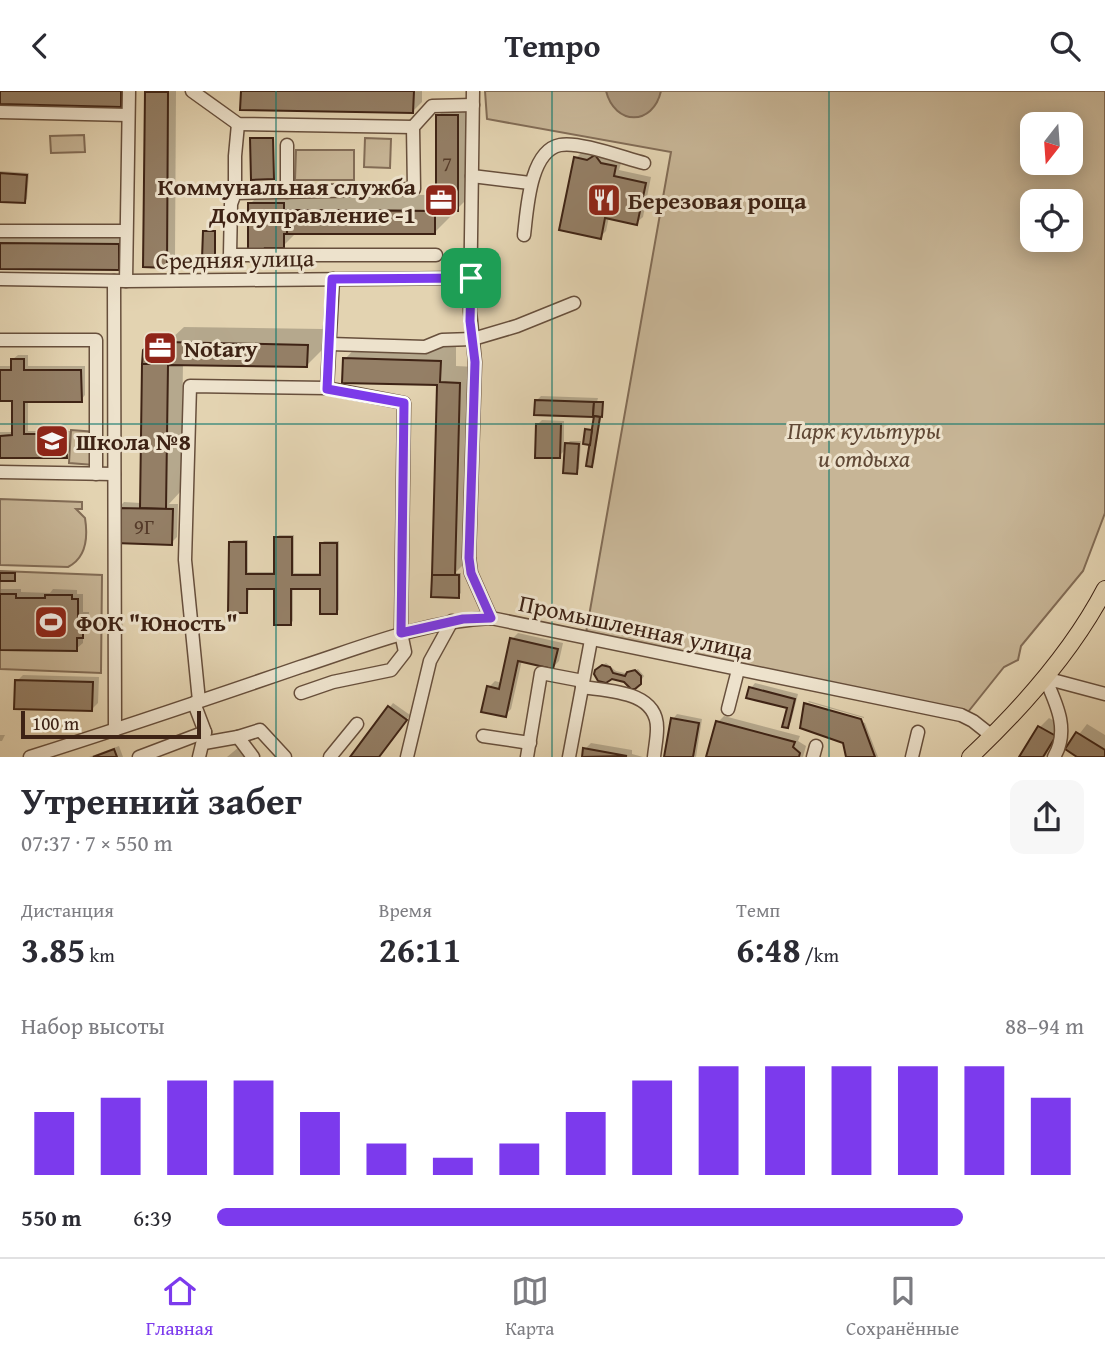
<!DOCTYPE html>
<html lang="ru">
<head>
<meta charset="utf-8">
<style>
	:root { --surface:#fff; --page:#f7f7f7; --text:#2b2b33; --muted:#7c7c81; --line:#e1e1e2; --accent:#7c3aed }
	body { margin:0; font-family:"Gentium Book Plus",serif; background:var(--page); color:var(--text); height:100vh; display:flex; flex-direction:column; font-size:26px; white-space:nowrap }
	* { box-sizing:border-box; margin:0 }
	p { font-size:23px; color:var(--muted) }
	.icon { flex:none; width:38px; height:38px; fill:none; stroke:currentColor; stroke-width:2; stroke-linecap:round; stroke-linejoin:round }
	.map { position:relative; height:666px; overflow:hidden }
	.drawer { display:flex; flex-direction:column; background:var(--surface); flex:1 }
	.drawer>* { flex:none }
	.needle { width:46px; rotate:197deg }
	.buttons { position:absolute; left:1020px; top:21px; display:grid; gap:14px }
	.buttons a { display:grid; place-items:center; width:63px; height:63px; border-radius:14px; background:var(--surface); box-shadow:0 4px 18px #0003; font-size:35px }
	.scale { position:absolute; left:21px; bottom:18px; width:180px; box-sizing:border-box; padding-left:7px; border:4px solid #3e2315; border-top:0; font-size:19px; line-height:24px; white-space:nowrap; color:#3e2315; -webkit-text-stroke:5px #ede2cc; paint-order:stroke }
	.pin { position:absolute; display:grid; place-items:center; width:60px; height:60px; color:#fff; margin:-30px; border-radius:14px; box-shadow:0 4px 10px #0006 }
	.round { display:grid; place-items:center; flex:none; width:74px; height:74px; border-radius:14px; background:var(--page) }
	.head { display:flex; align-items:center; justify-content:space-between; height:119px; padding:0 21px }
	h1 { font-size:38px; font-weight:800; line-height:52px }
	.figures { display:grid; grid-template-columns:repeat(3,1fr); gap:10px; height:119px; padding:7px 21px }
	.figures div { display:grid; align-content:center }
	.figures b { font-size:35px; font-weight:800 }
	.figures small { font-size:19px; font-weight:400 }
	.figures p { font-size:19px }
	.chart { height:196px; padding:14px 21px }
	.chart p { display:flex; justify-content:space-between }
	.chart svg { width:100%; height:126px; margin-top:7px; stroke:var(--accent); stroke-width:6 }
	ul { padding:0 21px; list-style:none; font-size:23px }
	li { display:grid; grid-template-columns:112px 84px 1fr; align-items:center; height:52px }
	li i { height:18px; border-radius:9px; background:var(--accent) }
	header { display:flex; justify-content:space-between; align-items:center; height:91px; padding:0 21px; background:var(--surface); font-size:32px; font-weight:800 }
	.tabs { display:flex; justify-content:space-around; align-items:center; height:98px; border-top:2px solid var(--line); background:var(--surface); font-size:19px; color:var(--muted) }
	.tabs a { display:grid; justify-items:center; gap:4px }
	.tabs .on { color:var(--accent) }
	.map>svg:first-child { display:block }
</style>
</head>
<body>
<header><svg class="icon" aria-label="back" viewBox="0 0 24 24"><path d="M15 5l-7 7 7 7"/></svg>Tempo<svg class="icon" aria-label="search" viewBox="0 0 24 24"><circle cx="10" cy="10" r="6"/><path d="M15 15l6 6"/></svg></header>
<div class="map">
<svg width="1105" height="666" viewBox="0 0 1105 666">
	<rect width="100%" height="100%" fill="#e3d3b1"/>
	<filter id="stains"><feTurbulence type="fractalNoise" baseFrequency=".00286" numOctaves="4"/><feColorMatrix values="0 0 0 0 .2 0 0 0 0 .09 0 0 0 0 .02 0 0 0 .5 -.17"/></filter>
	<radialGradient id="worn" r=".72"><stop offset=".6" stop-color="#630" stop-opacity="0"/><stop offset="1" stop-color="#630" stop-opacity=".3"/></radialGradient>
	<g fill="#c7b596" stroke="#826c56" stroke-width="2" fill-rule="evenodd">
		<path d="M 485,0 L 1105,0 L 1105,422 L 1083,480 L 1021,555 L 1018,569 L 1004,576 L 968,621 L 586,542 L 671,61 L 487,28 ZM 1032,33 L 1071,33 L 1071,72 L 1032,72 ZM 1032,110 L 1071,110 L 1071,149 L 1032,149 Z"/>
		<polygon points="84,44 85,61 51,62 50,45"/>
		<polygon points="365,47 391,48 390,77 364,76"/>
		<polygon points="296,59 354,59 354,89 295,89"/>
		<polygon points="71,339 96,341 94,374 69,372"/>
		<path d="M 0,408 L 82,411 L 82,418 L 76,418 L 85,427 C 88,446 86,467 68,476 L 0,474 Z"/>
		<polygon points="0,480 102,484 101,582 0,578"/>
	</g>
	<path fill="#ab977c" stroke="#7f6953" stroke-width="2" d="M 606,0 L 661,0 C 653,35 615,35 606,0 Z"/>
	<g fill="#0003">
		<polygon points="148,0 176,0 175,166 166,175 146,2"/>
		<polygon points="242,0 422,0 422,11 413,20"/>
		<polygon points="454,9 474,9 474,101 457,118 451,118 451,125 435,141 297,141 283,155 269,155 265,159 250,113 267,96 299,103 438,104 438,25"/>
		<polygon points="582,61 622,69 619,79 651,86 643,126 636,132 609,126 606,140 600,146 576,67"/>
		<polygon points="0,80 29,82 27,108 25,110 0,109"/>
		<polygon points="0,144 128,144 128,168 119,177 0,176"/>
		<polygon points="184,236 323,238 323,258 307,274 183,273 181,400 169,413 178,413 177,446 171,452 118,417 124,411 141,412 145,260 154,251 170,249"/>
		<polygon points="361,251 456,254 456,275 476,276 471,466 455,482 461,482 461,502 458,505 433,504 439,293 345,268"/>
		<polygon points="18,264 28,264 28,275 85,275 85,304 81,309 28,309 28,340 70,340 70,360 66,365 0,365 0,341 14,341 14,308 0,308 0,275 13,275 13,268"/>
		<polygon points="541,305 598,307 597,311 603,311 594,372 591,375 592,349 587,339 594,339 599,324 536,310"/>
		<polygon points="542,329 564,330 564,356 570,350 581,350 579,378 576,381 566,358 559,365 538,333"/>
		<polygon points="279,444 294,444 294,482 321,482 322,452 324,450 339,450 339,519 336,521 322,497 293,496 293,530 290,533 276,496 249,496 248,518 246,521 231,452 233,449 248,449 248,481 276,481 276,447"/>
		<polygon points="1,498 21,498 21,501 50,502 53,498 77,499 77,503 83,503 83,521 89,521 88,539 83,544 83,552 76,558 0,557"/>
		<polygon points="518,542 563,552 559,570 553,576 522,569 511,618 505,624 489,596 495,590 502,592 512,548"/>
		<polygon points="606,572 616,580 629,583 638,578 644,585 638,594 597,579"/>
		<polygon points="23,584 99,586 98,612 92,618 17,590"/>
		<polygon points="755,592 798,603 791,631 787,635 789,616 751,597"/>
		<polygon points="809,610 864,626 864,627 808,611"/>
		<polygon points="393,612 410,624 379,666 352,666"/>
		<polygon points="806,614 865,632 878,666 848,666 844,651"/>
		<polygon points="677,623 702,628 696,666 666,666 673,628"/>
		<polygon points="724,625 800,645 798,650 806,655 803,666 708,666 718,631"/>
		<polygon points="1049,627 1063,635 1045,666 1022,666 1040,636"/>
		<polygon points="1087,633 1105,644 1105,666 1068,658"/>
		<polygon points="0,644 5,644 2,650 0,650"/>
		<polygon points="591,652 632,659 632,663 643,666 583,666 585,658"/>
		<polygon points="119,655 123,666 89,666"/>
		<polygon points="239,656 247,666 227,666"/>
	</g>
	<g fill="#947f66" stroke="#3e2315" stroke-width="2">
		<polygon points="0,0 121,0 121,16 0,13"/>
		<polygon points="241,0 414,0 413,22 240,19"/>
		<polygon points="145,1 168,1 167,177 143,176"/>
		<polygon points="436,24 458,24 458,120 436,119"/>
		<polygon points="250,47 273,47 274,88 251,89"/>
		<polygon points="595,64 601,72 616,75 614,85 646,92 637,134 605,127 601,148 559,139 574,66 587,69"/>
		<polygon points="0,82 27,84 25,112 0,111"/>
		<polygon points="248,112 284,112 284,119 435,120 435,143 284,143 284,157 265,157 266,161 248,161"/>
		<polygon points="287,119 435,120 435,143 287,143"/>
		<polygon points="203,140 215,140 215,168 202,168"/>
		<polygon points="0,152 119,153 119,179 0,178"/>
		<polygon points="154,251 166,251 166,273 142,273 143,259"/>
		<polygon points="166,251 308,254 307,276 168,274 166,418 140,417 142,273 166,273"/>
		<polygon points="343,267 441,270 440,291 460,292 455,484 432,484 437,294 342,292"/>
		<polygon points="11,268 24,268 24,279 81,279 82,311 24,311 24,343 66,343 67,367 0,367 0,345 12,344 12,310 0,310 0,279 11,279"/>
		<polygon points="535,309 594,311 593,326 534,324"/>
		<polygon points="594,311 603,311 602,326 593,325"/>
		<polygon points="594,325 600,326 592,376 586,375"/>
		<polygon points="536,333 561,333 560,367 535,367"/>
		<polygon points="585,338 592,339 590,354 583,353"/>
		<polygon points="565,352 579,353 577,383 563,382"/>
		<polygon points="116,417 173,418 172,454 115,452"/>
		<polygon points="274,446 292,446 292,484 320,484 320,452 337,452 337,523 320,523 320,498 291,498 291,534 274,534 274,498 247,498 247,522 228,522 229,451 246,451 246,483 274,483"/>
		<rect x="0" y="482" width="15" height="8"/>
		<polygon points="432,484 459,484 459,507 431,506"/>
		<polygon points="0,503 16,503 16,507 45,507 45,504 72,504 72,508 78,508 78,527 83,527 83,547 77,547 77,560 0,559"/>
		<polygon points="510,547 558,558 553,578 518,570 506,626 481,621 487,595 499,598"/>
		<polygon points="602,574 610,576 613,582 625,585 627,581 635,579 641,585 641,593 635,598 631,598 624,591 612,588 606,592 598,590 594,583 595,579"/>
		<polygon points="15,589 93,591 92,620 14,618"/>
		<polygon points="749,596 795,608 788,637 782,636 787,617 746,607"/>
		<polygon points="804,612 861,628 875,666 846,666 843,652 800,637"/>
		<polygon points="388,615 407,629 379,666 350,666"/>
		<polygon points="671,627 699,632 693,666 664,666"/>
		<polygon points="716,630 795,651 793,656 800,662 799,666 706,666"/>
		<polygon points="1038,635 1056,645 1043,666 1019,666"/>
		<polygon points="1076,641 1105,659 1105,666 1077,666 1065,658"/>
		<polygon points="583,657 627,665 582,666"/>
		<polygon points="114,658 117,666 93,666"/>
	</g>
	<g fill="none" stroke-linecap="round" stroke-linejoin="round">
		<g stroke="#674f3c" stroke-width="15">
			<g id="minor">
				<polyline points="192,0 238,33 413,36"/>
				<polyline points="473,0 470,220 475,271 469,466 471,482 491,527"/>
				<polyline points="0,21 128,24"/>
				<polyline points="287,54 287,101"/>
				<polyline points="472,85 530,92"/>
				<polyline points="235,102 235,65 238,33"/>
				<polyline points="0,140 126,140"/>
				<path d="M 524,144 C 527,121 529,60 560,54 C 579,50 624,67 644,72"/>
				<polyline points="436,164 230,164 231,113 235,102 414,98 413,36 432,15 473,14"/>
				<polyline points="0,188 126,190 471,187"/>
				<polyline points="114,190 115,639"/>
				<polyline points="126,190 129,0"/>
				<polyline points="0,249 96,249 96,383"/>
				<polyline points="330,253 425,256 442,249 473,248 517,235 574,212"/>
				<polyline points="327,297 333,188"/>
				<polyline points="0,381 114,383"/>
				<path d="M 582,596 C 609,600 658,600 657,638 C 657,647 655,656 654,666"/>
				<polyline points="199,610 185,469 190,295 327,297 404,312 401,542 405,561 391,579 333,591 301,602"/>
				<polyline points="194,612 205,641 199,666"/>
				<polyline points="728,618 738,579"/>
				<polyline points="483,645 530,652"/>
				<polyline points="238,646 260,639 285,666"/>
				<polyline points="204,652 238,646 253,666"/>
				<path d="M 30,666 C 121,637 210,607 300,576 C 362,556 424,530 491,527 L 961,624 L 973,630 L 992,645"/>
				<polyline points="139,666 205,641"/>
				<polyline points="330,666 357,633"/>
				<polyline points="407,666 430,570 452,530"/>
				<polyline points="527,666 541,582 583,590"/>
				<polyline points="569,666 591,549"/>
				<polyline points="813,666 816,655"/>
				<polyline points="912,666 918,641"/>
				<path d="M 1054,666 C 1070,639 1056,612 1045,587 L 1105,603"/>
			</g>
		</g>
		<g stroke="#3e2315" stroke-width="18">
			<path id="major" d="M 970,666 C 1022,617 1072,561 1105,498"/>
		</g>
		<use href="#minor" stroke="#ede2cc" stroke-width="12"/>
		<use href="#major" stroke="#e3d3b1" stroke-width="16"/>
	</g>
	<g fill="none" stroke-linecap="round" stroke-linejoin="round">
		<g stroke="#fff" stroke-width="14">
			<polygon id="route" points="471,187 470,230 475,271 469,467 471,482 491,527 463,528 401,542 404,312 327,298 332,188"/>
		</g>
		<use href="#route" stroke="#7c3aed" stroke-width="9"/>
	</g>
	<path fill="none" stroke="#0f766e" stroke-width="2" stroke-opacity="0.55" d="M 276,0 L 276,666M 552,0 L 552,666M 829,0 L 829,666M 0,333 L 1105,333"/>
	<defs>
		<g id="office-square" transform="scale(1.75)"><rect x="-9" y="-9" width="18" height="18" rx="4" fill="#8f2418" stroke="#ede2cc"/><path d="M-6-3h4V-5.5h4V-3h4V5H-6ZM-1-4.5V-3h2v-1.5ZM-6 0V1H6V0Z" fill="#fff"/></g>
		<g id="restaurant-square" transform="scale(1.75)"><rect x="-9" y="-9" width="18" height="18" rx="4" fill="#8f2418" stroke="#ede2cc"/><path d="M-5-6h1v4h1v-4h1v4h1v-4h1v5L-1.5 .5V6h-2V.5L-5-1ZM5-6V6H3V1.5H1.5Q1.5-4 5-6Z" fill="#fff"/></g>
		<g id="school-square" transform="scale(1.75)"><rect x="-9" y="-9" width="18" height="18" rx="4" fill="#8f2418" stroke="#ede2cc"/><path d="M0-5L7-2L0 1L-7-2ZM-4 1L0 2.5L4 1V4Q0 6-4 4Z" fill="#fff"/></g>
		<g id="stadium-square" transform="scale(1.75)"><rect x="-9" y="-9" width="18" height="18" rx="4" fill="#8f2418" stroke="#ede2cc"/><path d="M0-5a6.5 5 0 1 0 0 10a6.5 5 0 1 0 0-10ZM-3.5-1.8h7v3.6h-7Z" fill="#fff"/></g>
	</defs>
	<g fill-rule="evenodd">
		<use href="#office-square" x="441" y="109"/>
		<use href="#restaurant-square" x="604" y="109"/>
		<use href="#office-square" x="160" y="257"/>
		<use href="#school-square" x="52" y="350"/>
		<use href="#stadium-square" x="51" y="531"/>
	</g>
	<g text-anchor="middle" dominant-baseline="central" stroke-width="6" stroke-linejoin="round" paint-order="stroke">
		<g font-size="21" fill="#543a29">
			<text x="447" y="72">7</text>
			<text x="144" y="435">9Г</text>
		</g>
		<g font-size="24" font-weight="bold" fill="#3e2315" stroke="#ede2cc" text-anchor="start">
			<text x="416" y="95" text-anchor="end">Коммунальная служба<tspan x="416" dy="28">Домуправление -1</tspan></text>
			<text x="628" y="109">Березовая роща</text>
			<text x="184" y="257">Notary</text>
			<text x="76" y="350">Школа №8</text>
			<text x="76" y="531">ФОК "Юность"</text>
		</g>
		<g font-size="24" fill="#3e2315" stroke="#ede2cc">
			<text transform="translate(235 168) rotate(-1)">Средняя улица</text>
			<text transform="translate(636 536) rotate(12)">Промышленная улица</text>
		</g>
		<g font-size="24" font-style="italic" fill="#604835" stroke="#ede2cc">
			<text x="864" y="339">Парк культуры<tspan x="864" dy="28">и отдыха</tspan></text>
		</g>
	</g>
	<rect width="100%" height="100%" filter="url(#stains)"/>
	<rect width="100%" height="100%" fill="url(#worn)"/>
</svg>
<div class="buttons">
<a><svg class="needle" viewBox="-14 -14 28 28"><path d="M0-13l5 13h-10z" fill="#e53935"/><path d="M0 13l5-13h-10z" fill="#7c7c81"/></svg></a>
<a><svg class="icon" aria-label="locate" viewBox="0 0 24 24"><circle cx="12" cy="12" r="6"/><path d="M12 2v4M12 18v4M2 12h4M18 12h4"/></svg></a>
</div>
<div class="scale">100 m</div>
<div class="pin" style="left:471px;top:187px;background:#1e9e55"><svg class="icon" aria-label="arrive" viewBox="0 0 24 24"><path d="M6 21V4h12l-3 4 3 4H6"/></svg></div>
</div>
<section class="drawer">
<div class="head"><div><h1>Утренний забег</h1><p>07:37 · 7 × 550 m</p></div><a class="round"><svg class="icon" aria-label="share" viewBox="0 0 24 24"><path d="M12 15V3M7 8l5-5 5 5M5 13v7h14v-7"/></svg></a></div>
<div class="figures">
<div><p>Дистанция</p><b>3.85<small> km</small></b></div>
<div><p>Время</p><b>26:11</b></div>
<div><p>Темп</p><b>6:48<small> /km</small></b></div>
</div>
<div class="chart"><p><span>Набор высоты</span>88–94 m</p>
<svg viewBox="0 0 160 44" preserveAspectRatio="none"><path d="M5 44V22M15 44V17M25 44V11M35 44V11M45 44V22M55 44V33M65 44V38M75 44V33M85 44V22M95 44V11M105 44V6M115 44V6M125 44V6M135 44V6M145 44V6M155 44V17"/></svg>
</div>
<ul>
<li><b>550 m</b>6:39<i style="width:86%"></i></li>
</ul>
</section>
<nav class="tabs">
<a class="on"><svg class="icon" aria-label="home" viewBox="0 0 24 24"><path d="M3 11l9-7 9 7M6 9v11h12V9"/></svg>Главная</a>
<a><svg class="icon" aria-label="map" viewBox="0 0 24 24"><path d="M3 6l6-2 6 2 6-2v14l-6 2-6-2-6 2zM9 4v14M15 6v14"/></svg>Карта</a>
<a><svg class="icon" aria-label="saved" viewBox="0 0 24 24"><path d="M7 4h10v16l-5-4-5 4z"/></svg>Сохранённые</a>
</nav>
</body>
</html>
